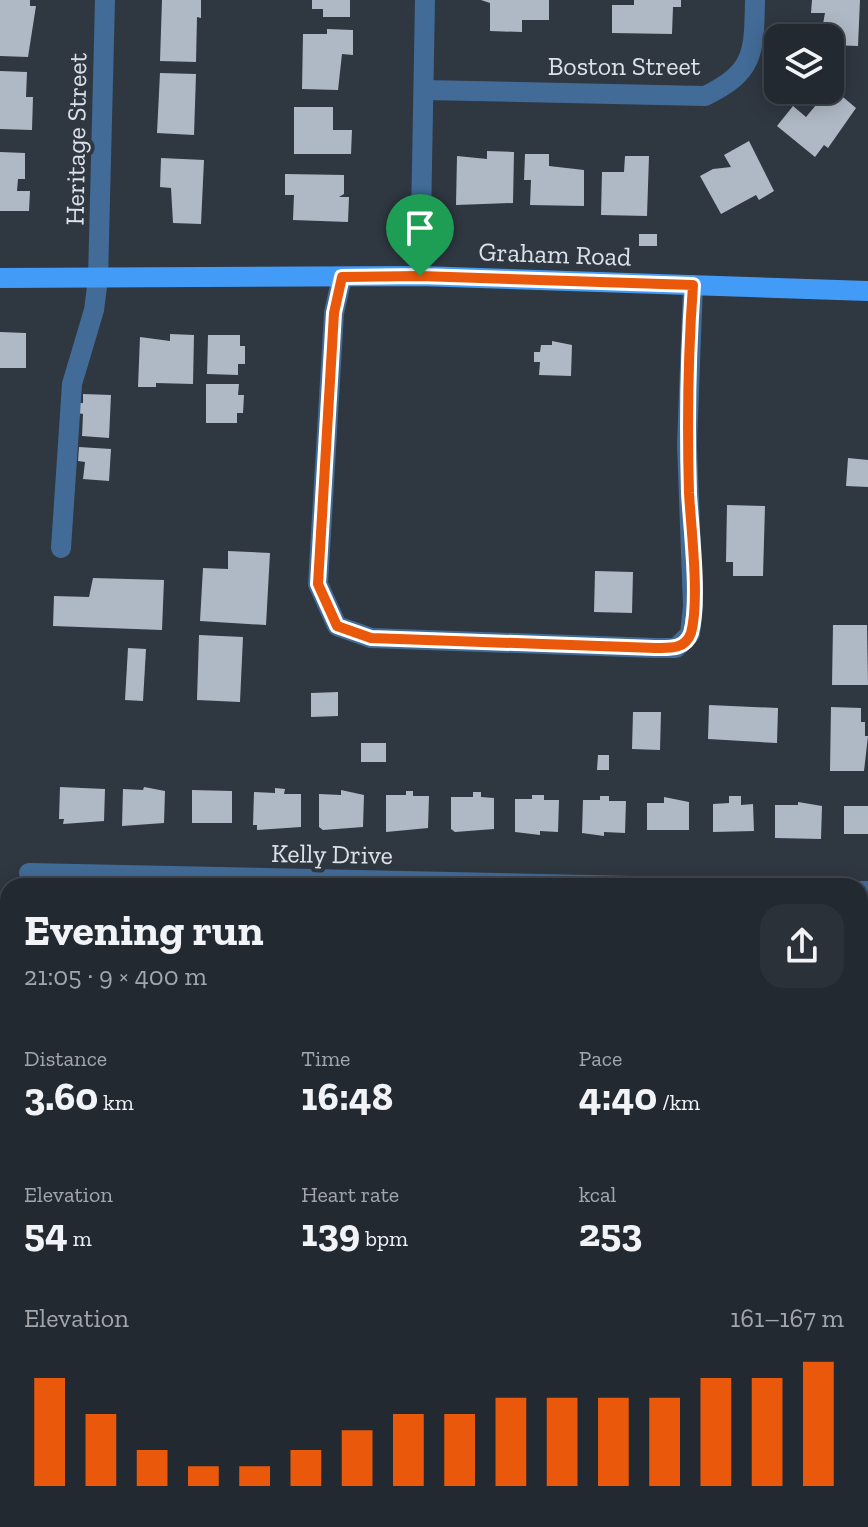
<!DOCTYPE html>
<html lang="en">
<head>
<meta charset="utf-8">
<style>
	:root { --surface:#232931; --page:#2b3139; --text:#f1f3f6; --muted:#a3a6ab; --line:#40454d; --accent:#ea580c }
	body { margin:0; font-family:"Zilla Slab",serif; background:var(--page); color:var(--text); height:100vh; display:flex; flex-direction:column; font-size:30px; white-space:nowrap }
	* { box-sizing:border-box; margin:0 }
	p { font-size:26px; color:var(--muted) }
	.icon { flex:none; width:44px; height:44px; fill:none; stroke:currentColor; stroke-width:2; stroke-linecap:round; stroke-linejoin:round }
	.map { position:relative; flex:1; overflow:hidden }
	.side { position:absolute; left:0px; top:878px; width:868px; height:650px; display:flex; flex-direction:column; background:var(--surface); border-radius:24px 24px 0 0; box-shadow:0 4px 20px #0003,0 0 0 2px var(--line) }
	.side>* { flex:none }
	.fabs { position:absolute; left:764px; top:24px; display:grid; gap:16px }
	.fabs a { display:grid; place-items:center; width:80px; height:80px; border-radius:16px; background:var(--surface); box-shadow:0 4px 20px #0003,0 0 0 2px var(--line); font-size:40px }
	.pin { position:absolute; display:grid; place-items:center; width:68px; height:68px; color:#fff; margin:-82px -34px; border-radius:50% 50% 50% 0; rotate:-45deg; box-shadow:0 0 8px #0007 }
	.pin .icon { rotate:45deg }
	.round { display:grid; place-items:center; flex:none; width:84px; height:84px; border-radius:24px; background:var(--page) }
	.head { display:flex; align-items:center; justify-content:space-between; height:136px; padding:0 24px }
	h1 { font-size:44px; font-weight:700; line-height:60px }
	.metrics { display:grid; grid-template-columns:repeat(3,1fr); gap:12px; height:136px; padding:8px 24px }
	.metrics div { display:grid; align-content:center }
	.metrics b { font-size:40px; font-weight:700 }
	.metrics small { font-size:22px; font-weight:400 }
	.metrics p { font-size:22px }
	.chart { height:224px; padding:16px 24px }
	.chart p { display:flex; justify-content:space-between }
	.chart svg { width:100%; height:144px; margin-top:8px; stroke:var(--accent); stroke-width:6 }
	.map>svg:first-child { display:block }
</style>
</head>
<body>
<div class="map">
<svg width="868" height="1527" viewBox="0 0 868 1527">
	<rect width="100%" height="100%" fill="#2f3741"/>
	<rect fill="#174879" x="0" y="1203" width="8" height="298"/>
	<g fill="#afb9c5">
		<polygon points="0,0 30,0 30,6 36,6 28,57 0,56"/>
		<polygon points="162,0 201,0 201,18 197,17 196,62 160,61"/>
		<polygon points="312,0 350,0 350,17 323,17 323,9 312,9"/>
		<polygon points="481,0 549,0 549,20 522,20 522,32 490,31 490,3"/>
		<polygon points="634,0 681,0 681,7 673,7 672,34 612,33 612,5 634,5"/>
		<polygon points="812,0 860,0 858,46 830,45 830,38 817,38 818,23 823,24 825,13 811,13"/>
		<polygon points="327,29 353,30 353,55 342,54 338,90 302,89 303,34 327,34"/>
		<polygon points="0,71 27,72 26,97 33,97 32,130 0,129"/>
		<polygon points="160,73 196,74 194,135 157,133"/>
		<polygon points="831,87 856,108 828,148 824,145 815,157 777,126 793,106 806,117"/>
		<polygon points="294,107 333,107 333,130 352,130 351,154 294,154"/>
		<polygon points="749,141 774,191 759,200 756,195 721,214 700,176 713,169 731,167 724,155"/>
		<polygon points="487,151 514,152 513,203 456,205 457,156 487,159"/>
		<polygon points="0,152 25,153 25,179 18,179 17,191 30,191 29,211 0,211"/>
		<polygon points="525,154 549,154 549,166 584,170 584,206 530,205 531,180 524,180"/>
		<polygon points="625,156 649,156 647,216 601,215 602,172 624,172"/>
		<polygon points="161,158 204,160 201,224 173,223 171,188 160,187"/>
		<polygon points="285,174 344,175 344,194 339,197 349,197 348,222 293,220 294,195 285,195"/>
		<rect x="639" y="234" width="18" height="12"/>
		<polygon points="0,332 26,333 26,368 0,368"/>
		<polygon points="170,334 194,335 193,384 156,383 156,387 138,387 140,337 170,341"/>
		<polygon points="208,335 240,335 240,346 245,346 245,364 238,364 238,375 207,374"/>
		<polygon points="552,341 572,345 571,376 539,375 540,362 534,362 534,352 540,352 541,345 552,345"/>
		<polygon points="206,384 239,384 238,395 244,395 243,413 237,413 237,423 206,423"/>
		<polygon points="83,394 111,395 109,438 82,436 83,414 77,413 77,403 83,403"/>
		<polygon points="79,447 111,449 109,481 83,479 85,462 78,461"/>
		<polygon points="848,458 868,460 868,487 846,486"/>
		<polygon points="727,505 765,506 763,576 733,576 733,562 726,562"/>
		<polygon points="228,551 270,553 266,625 200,621 203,568 228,569"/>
		<polygon points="595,571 633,572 632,613 594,612"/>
		<polygon points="93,578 164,580 162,630 53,626 54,596 89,597"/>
		<polygon points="833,625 867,625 868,685 832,685"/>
		<polygon points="199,635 243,637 240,702 197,700"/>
		<polygon points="128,648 146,649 143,701 125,700"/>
		<polygon points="338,692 338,716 311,717 311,693"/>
		<polygon points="709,705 778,708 777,743 708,739"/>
		<polygon points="831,707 861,708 861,722 865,722 865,736 868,736 864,771 830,771"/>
		<polygon points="633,712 661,712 660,750 632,749"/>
		<rect x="361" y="743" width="25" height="19"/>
		<polygon points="598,755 609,755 609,770 597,770"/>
		<polygon points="60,787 105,789 104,821 63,824 64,819 59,819"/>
		<polygon points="144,787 165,791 164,823 122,826 123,789 143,790"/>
		<polygon points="275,788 285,789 284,794 301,794 301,827 257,830 257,825 253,825 254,792 275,793"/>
		<polygon points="192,790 232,791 232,823 192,823"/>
		<polygon points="341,790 364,795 363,827 323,830 319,827 319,794 341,795"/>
		<polygon points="406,791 413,791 413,796 429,796 428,828 386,832 386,795 406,795"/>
		<polygon points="473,792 481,792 481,797 494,798 494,829 455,832 451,829 451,797 473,797"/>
		<polygon points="532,795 544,795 544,800 559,800 558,832 540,831 540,835 515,832 515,799 532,799"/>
		<polygon points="600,796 609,796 609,801 626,801 625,833 604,832 604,836 582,833 583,800 600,800"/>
		<polygon points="729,796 741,796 741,805 753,804 754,831 713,832 713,804 729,803"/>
		<polygon points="664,797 689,802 689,830 647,830 647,803 664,803"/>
		<polygon points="798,802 822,806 821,839 775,838 775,805 798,805"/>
		<rect x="844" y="806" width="24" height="28"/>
		<rect x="860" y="938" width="8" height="36"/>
		<rect x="860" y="1076" width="8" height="35"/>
		<rect x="860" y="1215" width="8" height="42"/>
		<rect x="860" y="1373" width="8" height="37"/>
		<polygon points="433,1520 489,1520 487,1527 431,1527"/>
		<rect x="509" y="1520" width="56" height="7"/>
		<polygon points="586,1520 641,1520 641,1527 585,1527"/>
		<rect x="659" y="1520" width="60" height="7"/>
		<rect x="737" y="1520" width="56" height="7"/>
		<polygon points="815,1520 867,1521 867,1527 814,1527"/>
	</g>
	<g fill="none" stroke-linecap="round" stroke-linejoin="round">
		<g stroke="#426b97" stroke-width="20">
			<path d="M 424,90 L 705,96 C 755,72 754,52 755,0"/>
			<polyline points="420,276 425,0"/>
			<polyline points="342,277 334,313 318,584 337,626 371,638 655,648 676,648 690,634 693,606 687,445 693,285"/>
			<polyline points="61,548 72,384 94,310 98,279 105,0"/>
			<polyline points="29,873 635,886"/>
			<polyline points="860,891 868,891"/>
			<polyline points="860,1165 868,1165"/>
			<polyline points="860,1462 868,1462"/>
		</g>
		<polyline stroke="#429bf6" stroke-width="20" points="0,278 420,276 868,291"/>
	</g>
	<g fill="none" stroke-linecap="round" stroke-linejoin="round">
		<g stroke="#fff" stroke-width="16">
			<path id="route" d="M 420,276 L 693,285 C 688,354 687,424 689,493 C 691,529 700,600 691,633 C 685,650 669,648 655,648 L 371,638 L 337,626 L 318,584 L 334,313 L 342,277 Z"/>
		</g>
		<use href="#route" stroke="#ea580c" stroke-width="10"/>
	</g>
	<g text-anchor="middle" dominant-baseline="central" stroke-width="8" stroke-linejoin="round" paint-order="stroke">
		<g font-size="26" fill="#dde2e9" stroke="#2f3741">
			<text x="624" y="66">Boston Street</text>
			<text transform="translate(76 139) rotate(-89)">Heritage Street</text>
			<text transform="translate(555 254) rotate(2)">Graham Road</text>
			<text transform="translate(332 854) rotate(1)">Kelly Drive</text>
		</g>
	</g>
</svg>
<div class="fabs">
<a><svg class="icon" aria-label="layers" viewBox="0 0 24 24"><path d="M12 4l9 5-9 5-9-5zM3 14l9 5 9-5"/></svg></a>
</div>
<div class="pin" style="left:420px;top:276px;background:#1e9e55"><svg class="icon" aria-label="arrive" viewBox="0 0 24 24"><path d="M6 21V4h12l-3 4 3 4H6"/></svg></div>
<section class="side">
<div class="head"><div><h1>Evening run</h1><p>21:05 · 9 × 400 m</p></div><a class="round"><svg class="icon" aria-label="share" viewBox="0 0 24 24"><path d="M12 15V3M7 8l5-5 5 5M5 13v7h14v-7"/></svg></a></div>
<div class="metrics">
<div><p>Distance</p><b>3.60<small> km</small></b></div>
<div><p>Time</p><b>16:48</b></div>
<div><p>Pace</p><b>4:40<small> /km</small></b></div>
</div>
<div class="metrics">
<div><p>Elevation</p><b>54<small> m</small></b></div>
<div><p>Heart rate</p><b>139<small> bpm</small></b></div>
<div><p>kcal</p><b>253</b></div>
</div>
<div class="chart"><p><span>Elevation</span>161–167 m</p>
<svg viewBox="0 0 160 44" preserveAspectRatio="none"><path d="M5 44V11M15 44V22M25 44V33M35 44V38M45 44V38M55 44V33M65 44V27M75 44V22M85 44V22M95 44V17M105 44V17M115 44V17M125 44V17M135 44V11M145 44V11M155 44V6"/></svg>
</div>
</section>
</div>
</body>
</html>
